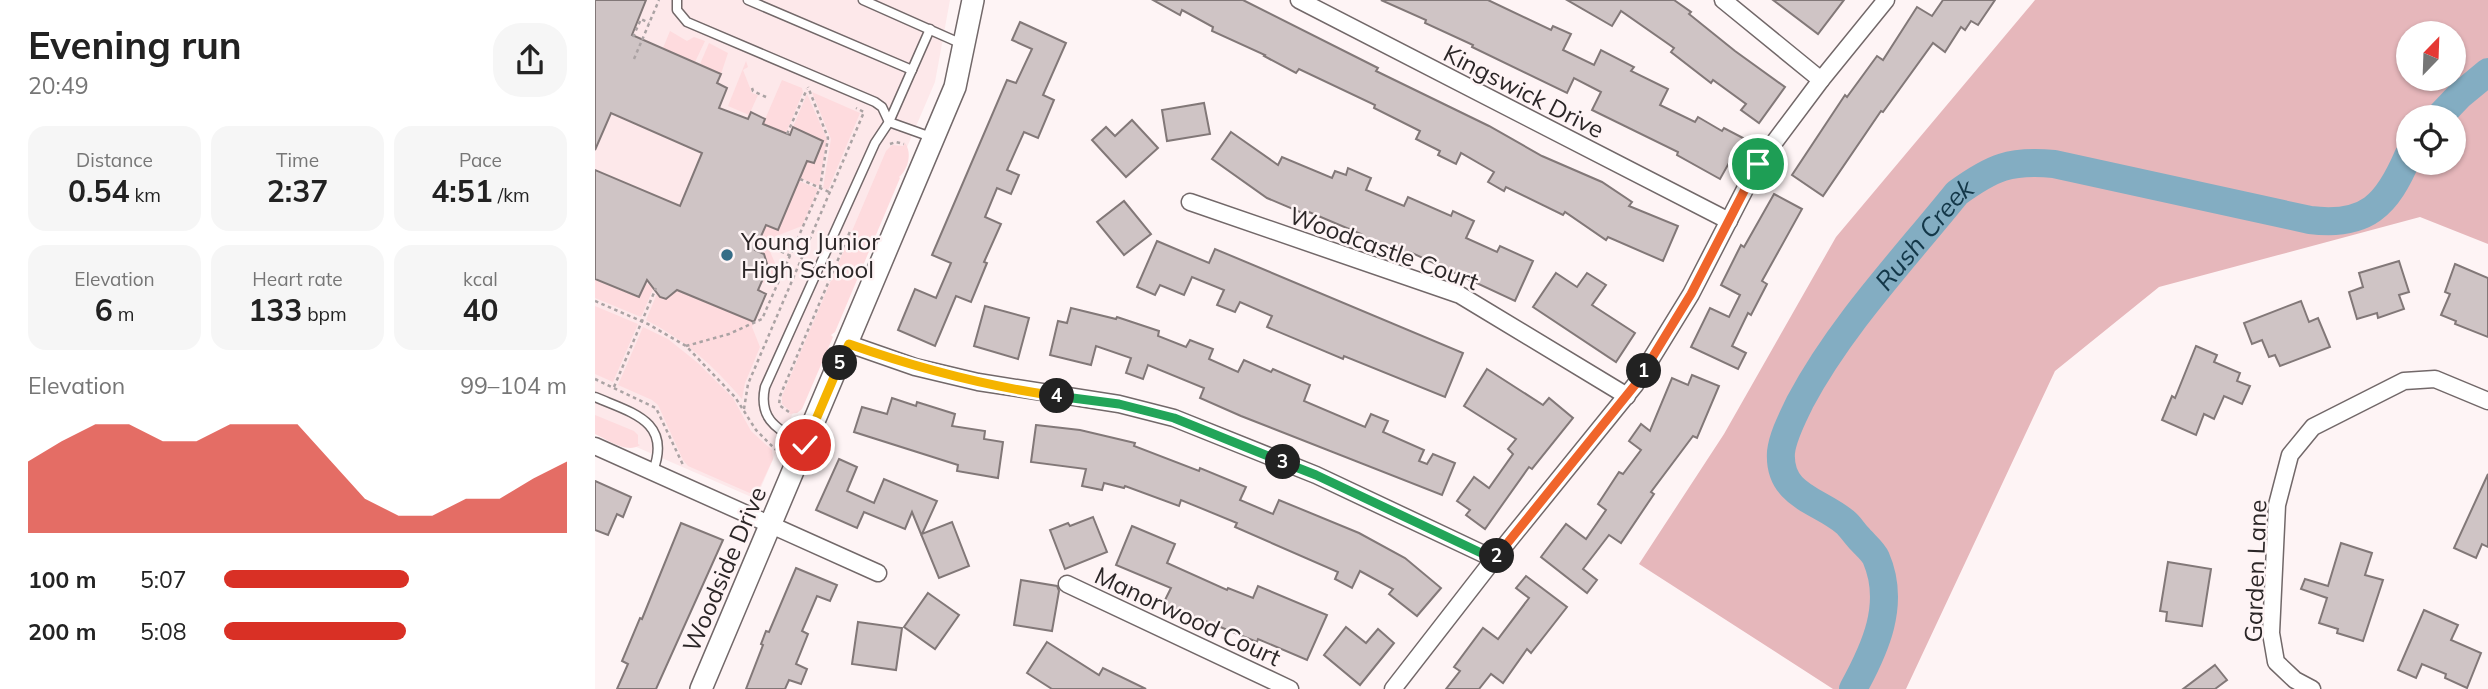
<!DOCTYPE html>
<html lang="en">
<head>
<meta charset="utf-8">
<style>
	:root { --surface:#fff; --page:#f6f6f6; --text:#222; --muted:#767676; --accent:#d93025 }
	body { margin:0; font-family:Mulish,sans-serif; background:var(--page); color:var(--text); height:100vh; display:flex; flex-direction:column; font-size:26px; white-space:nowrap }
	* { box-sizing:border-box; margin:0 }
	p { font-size:23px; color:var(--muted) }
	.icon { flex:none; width:38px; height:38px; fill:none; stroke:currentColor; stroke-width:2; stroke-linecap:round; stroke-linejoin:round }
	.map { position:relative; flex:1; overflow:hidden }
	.drawer { display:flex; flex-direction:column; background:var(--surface); width:595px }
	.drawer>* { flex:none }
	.needle { width:46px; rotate:23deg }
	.buttons { position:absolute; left:1801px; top:21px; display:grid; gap:14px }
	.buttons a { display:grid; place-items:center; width:70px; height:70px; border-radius:50%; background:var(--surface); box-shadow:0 2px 5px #0004; font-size:35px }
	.pin { position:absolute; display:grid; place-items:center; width:60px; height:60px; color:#fff; margin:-30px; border:4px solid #fff; border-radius:50%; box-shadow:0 2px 7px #0007 }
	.km { position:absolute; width:35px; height:35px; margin:-18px; border-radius:50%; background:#222; color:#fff; font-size:19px; line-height:35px; text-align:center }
	.round { display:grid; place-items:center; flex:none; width:74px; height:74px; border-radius:28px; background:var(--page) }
	.headline { display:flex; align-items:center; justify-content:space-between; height:119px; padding:0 28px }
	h1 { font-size:38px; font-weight:700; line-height:52px }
	.figures { display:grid; grid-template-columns:repeat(3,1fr); gap:10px; height:119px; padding:7px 28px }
	.figures div { display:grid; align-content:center; border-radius:18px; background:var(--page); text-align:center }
	.figures b { font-size:30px; font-weight:700 }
	.figures small { font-size:19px; font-weight:400 }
	.figures p { font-size:19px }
	.chart { height:196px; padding:14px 28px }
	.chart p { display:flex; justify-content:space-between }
	.chart svg { width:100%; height:126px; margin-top:7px; fill:var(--accent); opacity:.7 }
	ul { padding:0 28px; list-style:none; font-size:23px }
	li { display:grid; grid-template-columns:112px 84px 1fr; align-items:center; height:52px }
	li i { height:18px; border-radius:9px; background:var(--accent) }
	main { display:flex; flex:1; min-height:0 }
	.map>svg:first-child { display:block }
</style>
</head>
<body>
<main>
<section class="drawer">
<div class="headline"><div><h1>Evening run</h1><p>20:49</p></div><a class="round"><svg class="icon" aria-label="share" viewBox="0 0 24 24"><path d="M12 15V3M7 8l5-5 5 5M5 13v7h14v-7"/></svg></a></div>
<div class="figures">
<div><p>Distance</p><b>0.54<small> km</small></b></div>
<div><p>Time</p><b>2:37</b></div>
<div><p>Pace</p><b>4:51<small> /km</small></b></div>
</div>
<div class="figures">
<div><p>Elevation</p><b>6<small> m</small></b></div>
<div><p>Heart rate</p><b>133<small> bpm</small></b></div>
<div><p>kcal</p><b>40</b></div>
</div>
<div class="chart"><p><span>Elevation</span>99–104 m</p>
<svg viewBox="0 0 160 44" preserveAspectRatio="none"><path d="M0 44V19L10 12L20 6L30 6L40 12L50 12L60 6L70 6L80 6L90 19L100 32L110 38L120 38L130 32L140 32L150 25L160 19V44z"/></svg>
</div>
<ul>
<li><b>100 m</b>5:07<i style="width:54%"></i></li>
<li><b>200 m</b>5:08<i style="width:53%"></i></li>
</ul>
</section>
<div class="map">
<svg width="1893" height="689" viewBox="0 0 1893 689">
	<rect width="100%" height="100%" fill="#fef4f5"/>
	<polygon fill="#fde8ea" points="0,0 355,0 340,82 161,499 0,429"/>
	<g fill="#fedbde">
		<polygon points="75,31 92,41 99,37 110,41 100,62 68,48"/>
		<polygon points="114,43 133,53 126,74 105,64"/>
		<polygon points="151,61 153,67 148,70 157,93 163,95 154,115 133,106"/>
		<polygon points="187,80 207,88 208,92 191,133 168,124"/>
		<polygon points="217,92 265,113 233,190 228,188 236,139"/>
		<polygon points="212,94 232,139 224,186 205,178 212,161 219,163 228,141 198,127"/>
		<path d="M 310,143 C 318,154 312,171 304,177 L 305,178 L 240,332 L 236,335 L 238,337 L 207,409 L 202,413 L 194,414 L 195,411 L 187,404 L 187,396 L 291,151 L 297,145 L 308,146 Z"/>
		<polygon points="204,181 223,189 207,226 171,240 163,236 170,225 183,230"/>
		<polygon points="153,240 174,249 182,268 177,281 167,283 173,267 169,254 150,246"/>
		<polygon points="0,279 44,297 50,283 59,287 46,317 0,298"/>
		<path d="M 64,289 L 65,297 L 70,299 L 75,297 L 80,289 L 159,322 L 157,327 L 165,347 L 150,383 L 147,399 C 119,366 89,339 51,320 Z"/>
		<polygon points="0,306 43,324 18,382 0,374"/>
		<polygon points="48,327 73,339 103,363 138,398 156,431 177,450 178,459 162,493 157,494 93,466 88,460 63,405 57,400 23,385"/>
		<path d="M 0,415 L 39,431 L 43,435 L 43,444 L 45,445 C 32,454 13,440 0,434 Z"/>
	</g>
	<path fill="#e6b7bb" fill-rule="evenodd" d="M 1440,0 L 1893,0 L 1893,244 L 1825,217 L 1564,287 L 1460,371 L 1311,689 L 1238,689 L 1044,564 L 1129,434 L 1241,237 ZM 1813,33 L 1858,33 L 1858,79 L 1813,79 ZM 1813,117 L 1858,117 L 1858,163 L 1813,163 Z"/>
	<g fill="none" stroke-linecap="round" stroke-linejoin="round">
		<g stroke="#83adc2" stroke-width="28">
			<polyline points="1844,117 1864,96 1893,72"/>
			<path id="s1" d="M 1258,689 C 1280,649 1301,604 1281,558 C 1278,551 1269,544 1264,538 C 1259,533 1255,526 1250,522 C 1224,500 1183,496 1186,452 C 1188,435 1198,417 1205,402 C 1246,325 1308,260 1362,193 C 1398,167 1415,160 1459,164 L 1715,220 C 1772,227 1792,205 1813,156"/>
		</g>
	</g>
	<g fill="#cfc4c5" stroke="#827878" stroke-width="2">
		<polygon points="0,0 51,0 37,35 126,74 122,83 132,88 124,108 153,119 156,112 170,119 168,124 195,135 198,127 228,141 219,163 212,161 183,230 171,225 160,250 169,254 173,267 163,290 171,294 159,322 82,290 71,299 65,297 52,280 44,297 0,279 0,170 85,206 107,153 16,113 0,150"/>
		<polygon points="558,0 648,0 783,68 781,71 894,126 947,156 1007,182 1037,202 1034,206 1083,226 1068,261 1013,237 1011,240 970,212 968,215 911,187 909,191 893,182 899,172 866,153 861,164 843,155 845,151 821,139 825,131 779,108 780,105 704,69 701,73 669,56 670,55 617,31 618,27 587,10 585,15"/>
		<polygon points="786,0 893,0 956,30 958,26 976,34 968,50 999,65 1006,50 1039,67 1036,71 1073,89 1065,105 1100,122 1103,117 1127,131 1129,128 1148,138 1125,179 1082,155 1083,152 997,110 1006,92 979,78 972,93 877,47 878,45 830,23 831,20"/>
		<polygon points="972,0 1079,0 1096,12 1094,14 1140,51 1190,87 1164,123 1146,110 1151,104 1118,80 1116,83 1076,52 1079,48 1026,11 1017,26"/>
		<polygon points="1178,0 1249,0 1223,34"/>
		<polygon points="1348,0 1400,0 1383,25 1376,21 1370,30 1366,27 1350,52 1338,43 1288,112 1286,111 1228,196 1197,175 1250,95 1252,97 1282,56 1288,60 1322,7 1337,16"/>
		<polygon points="425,22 471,43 448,95 459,100 443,138 429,132 412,170 424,175 416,194 402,188 390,217 406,224 389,262 392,263 376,302 361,296 340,346 303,330 320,289 341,298 356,263 337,255 412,80 421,83 437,49 417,40"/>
		<polygon points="609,103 615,134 572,141 567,110"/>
		<polygon points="537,120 563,148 531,177 497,140 511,127 520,136"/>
		<polygon points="636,132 683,165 687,157 737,178 740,171 751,175 753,168 776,178 771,190 809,206 813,197 856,216 858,211 879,221 871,238 902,252 905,246 938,261 920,301 815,252 813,257 765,236 766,234 714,212 712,215 672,198 617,159"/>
		<polygon points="1179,194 1207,209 1167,281 1172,284 1156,315 1153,313 1137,346 1151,353 1143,369 1096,347 1115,308 1134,317 1145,295 1126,285 1146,245 1149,247"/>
		<polygon points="529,201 556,234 529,255 502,222"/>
		<polygon points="562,241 614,263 620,249 868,353 850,397 749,356 748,359 672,327 677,316 645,302 640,312 622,305 629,290 597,277 589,295 565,285 560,295 542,287"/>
		<polygon points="1804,261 1814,292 1804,295 1809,309 1783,318 1782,313 1762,319 1754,292 1768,287 1764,273"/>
		<polygon points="1860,264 1893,278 1893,337 1860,324 1861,321 1846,315 1855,294 1850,292"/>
		<polygon points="961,273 982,287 992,273 1011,285 997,305 1040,333 1021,362 938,307"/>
		<polygon points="1706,301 1714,322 1723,318 1735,347 1685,366 1680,355 1674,357 1667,340 1657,344 1649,323"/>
		<polygon points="390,306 434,318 423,359 379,346"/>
		<polygon points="476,308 521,319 522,317 564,331 563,336 591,347 595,340 618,349 614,359 643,372 649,360 676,372 678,369 715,385 709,401 770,427 776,414 793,421 788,432 829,450 824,461 832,464 838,454 860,463 847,495 646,416 605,398 609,388 553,365 548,379 531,373 536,358 501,346 496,365 455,355 463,321 472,323"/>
		<polygon points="1601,346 1622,355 1619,362 1645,373 1642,381 1655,386 1647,404 1629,396 1619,419 1609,414 1601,435 1567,420 1577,396 1580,398"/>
		<polygon points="892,369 948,405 954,398 978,418 937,469 934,467 890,529 871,515 875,510 862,501 879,477 894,488 918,454 913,449 921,439 869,406"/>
		<polygon points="1097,375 1124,386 1102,438 1098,436 1056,492 1059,494 1026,543 1014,535 988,569 1002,580 992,593 946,557 971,524 991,539 1011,510 1003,504 1024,472 1028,474 1046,450 1034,441 1046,424 1055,431 1077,378 1093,385"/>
		<polygon points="297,398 321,406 322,402 360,414 357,426 390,431 389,439 408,442 403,478 362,471 363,465 259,432 267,407 292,414"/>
		<polygon points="441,425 485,430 540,443 539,446 604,471 605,468 651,487 645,500 678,514 684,500 764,533 810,558 846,588 822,616 794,594 798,589 765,571 757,588 740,579 743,572 640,527 642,523 586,500 584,506 530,486 529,488 509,483 507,490 487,486 491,469 436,462"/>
		<polygon points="244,459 262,467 252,491 279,503 289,479 342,501 327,534 357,522 374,566 344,578 317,512 310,529 269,512 262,528 221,510"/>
		<polygon points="1893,474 1893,547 1887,544 1881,558 1859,548"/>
		<polygon points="0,481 36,497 28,517 22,514 13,535 0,530"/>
		<polygon points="498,517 512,552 470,569 455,530 473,523 475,526"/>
		<polygon points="86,523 128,540 61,689 22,689 33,664 27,661 45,618 47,619"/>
		<polygon points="537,526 580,544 572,563 632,590 633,588 658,598 663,586 732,615 712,660 663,639 662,642 608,620 607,621 568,604 576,588 521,565"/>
		<polygon points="1746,543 1777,553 1770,575 1788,580 1768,641 1742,633 1743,629 1724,623 1732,598 1706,589 1710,579 1733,586"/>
		<polygon points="1573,562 1616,569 1607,626 1571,621 1572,612 1565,611"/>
		<polygon points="201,568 242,585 235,601 222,596 207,631 213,634 201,664 212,669 206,684 194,680 190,689 151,689 168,645 166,644 171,631 174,632"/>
		<polygon points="931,576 972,607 936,653 932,649 908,683 896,674 884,689 851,689 865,671 859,667 888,628 903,639 934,598 921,588"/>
		<polygon points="426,580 462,586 464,591 457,631 419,625"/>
		<polygon points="333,593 364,615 340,649 309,627"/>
		<polygon points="1829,610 1863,625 1856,640 1886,653 1872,688 1850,678 1851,674 1827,664 1821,678 1803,670"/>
		<polygon points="263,622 307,628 301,670 257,664"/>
		<polygon points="751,627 771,643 783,629 799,643 765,685 729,655"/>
		<polygon points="452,642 504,675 508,668 551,689 457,689 432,673"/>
		<polygon points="1620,665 1632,680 1620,689 1588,689"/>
	</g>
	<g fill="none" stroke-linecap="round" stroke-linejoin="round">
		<g stroke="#726869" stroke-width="11">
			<g id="lane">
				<polyline points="82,0 82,10 92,22 280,102 287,107 294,122 336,137"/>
				<polyline points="153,0 317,70"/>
				<polyline points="268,0 367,44"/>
				<path d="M 0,397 C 37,413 77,421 58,471"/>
				<path d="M 207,444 C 183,429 163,420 170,387 L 280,143 L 294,122 L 335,29"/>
			</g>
		</g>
		<g stroke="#726869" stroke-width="19">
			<g id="street">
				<polyline points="704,0 1134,221"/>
				<polyline points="1128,0 1226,80"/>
				<polyline points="595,202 865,295 1032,396"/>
				<polyline points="254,344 320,367 383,382 524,404 579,418 721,475 899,559"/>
				<polyline points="0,446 283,573"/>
				<polyline points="472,584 695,689"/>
				<polyline points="798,689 899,559 1040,385 1096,294 1163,164 1226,80 1291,0"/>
				<polyline points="1717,689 1700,680 1681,662 1676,633 1682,505 1695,455 1718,427 1809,381 1840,379 1893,401"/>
			</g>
		</g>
		<g stroke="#726869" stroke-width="24">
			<polyline id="secondary" points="106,689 360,87 378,0"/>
		</g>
		<g stroke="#aba3a4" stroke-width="2.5" stroke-dasharray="3.5 3.5" stroke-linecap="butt">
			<polyline points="38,37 46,19 54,23"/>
			<polyline points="39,59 64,0"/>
			<polyline points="157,88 158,91 171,97"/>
			<polyline points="192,134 212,89"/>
			<polyline points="295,144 301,142 309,144"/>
			<polyline points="205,179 234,192"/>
			<polyline points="154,237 196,256"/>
			<polyline points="0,301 53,324 91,346 140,397 161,430 181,450"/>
			<polyline points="91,346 134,334 167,319 225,188 233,138 213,87"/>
			<polyline points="0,379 61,408 89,467"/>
			<polyline points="19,387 61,288"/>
			<polyline points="149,409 153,384 269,112 261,108"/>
			<polyline points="194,412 184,405 185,396 256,229"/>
		</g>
		<use href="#lane" stroke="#fff" stroke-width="8"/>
		<use href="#street" stroke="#fff" stroke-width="16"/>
		<use href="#secondary" stroke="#fff" stroke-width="21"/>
	</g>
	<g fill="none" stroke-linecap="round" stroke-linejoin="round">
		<g stroke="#fff" stroke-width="14">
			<polyline id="split-1" points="1049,371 1096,294 1163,164"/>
		</g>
		<g stroke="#fff" stroke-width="14">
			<polyline id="split-2" points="902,556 1040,385 1049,371"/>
		</g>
		<g stroke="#fff" stroke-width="14">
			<polyline id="split-3" points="688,462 721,475 899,559 902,556"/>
		</g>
		<g stroke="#fff" stroke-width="14">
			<polyline id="split-4" points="462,396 524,404 579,418 688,462"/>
		</g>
		<g stroke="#fff" stroke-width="14">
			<path id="split-5" d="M 245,363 L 254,344 C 322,368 390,386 462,396"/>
		</g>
		<g stroke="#fff" stroke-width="14">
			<polyline id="split-6" points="210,445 245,363"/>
		</g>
		<use href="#split-1" stroke="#f0652b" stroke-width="9"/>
		<use href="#split-2" stroke="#f0652b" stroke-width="9"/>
		<use href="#split-3" stroke="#22a559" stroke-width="9"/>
		<use href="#split-4" stroke="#22a559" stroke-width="9"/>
		<use href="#split-5" stroke="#f5b400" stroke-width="9"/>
		<use href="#split-6" stroke="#f5b400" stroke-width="9"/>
	</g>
	<circle fill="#356d87" stroke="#fef4f5" stroke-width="2.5" cx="132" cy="255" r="7"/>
	<g text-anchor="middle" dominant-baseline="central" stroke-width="5" stroke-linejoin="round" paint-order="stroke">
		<g font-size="24" fill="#2b2627" stroke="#fef4f5">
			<text transform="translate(929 91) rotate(27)">Kingswick Drive</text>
			<text transform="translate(789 248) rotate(20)">Woodcastle Court</text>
			<text transform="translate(129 569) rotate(-67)">Woodside Drive</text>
			<text transform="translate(1660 571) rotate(-88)">Garden Lane</text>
			<text transform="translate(593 616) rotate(25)">Manorwood Court</text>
		</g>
		<g font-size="24" fill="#2b2627" stroke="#fef4f5" text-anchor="start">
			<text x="146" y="241">Young Junior<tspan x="146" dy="28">High School</tspan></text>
		</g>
		<g font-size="26" font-style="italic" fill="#133748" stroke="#fef4f5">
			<text stroke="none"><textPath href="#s1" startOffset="550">Rush Creek</textPath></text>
		</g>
	</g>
</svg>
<div class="buttons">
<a><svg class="needle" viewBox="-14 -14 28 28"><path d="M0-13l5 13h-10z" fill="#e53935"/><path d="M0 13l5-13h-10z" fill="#767676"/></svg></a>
<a><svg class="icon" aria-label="locate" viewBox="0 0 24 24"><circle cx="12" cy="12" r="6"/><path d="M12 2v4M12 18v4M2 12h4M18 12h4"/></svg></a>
</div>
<div class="pin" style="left:1163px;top:164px;background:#1e9e55"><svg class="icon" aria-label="arrive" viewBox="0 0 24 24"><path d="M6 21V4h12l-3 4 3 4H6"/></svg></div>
<div class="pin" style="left:210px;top:445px;background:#d93025"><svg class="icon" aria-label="check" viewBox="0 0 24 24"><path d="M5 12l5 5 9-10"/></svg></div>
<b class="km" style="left:1049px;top:371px">1</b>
<b class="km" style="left:902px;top:556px">2</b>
<b class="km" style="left:688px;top:462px">3</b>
<b class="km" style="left:462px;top:396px">4</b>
<b class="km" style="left:245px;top:363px">5</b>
</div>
</main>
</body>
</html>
